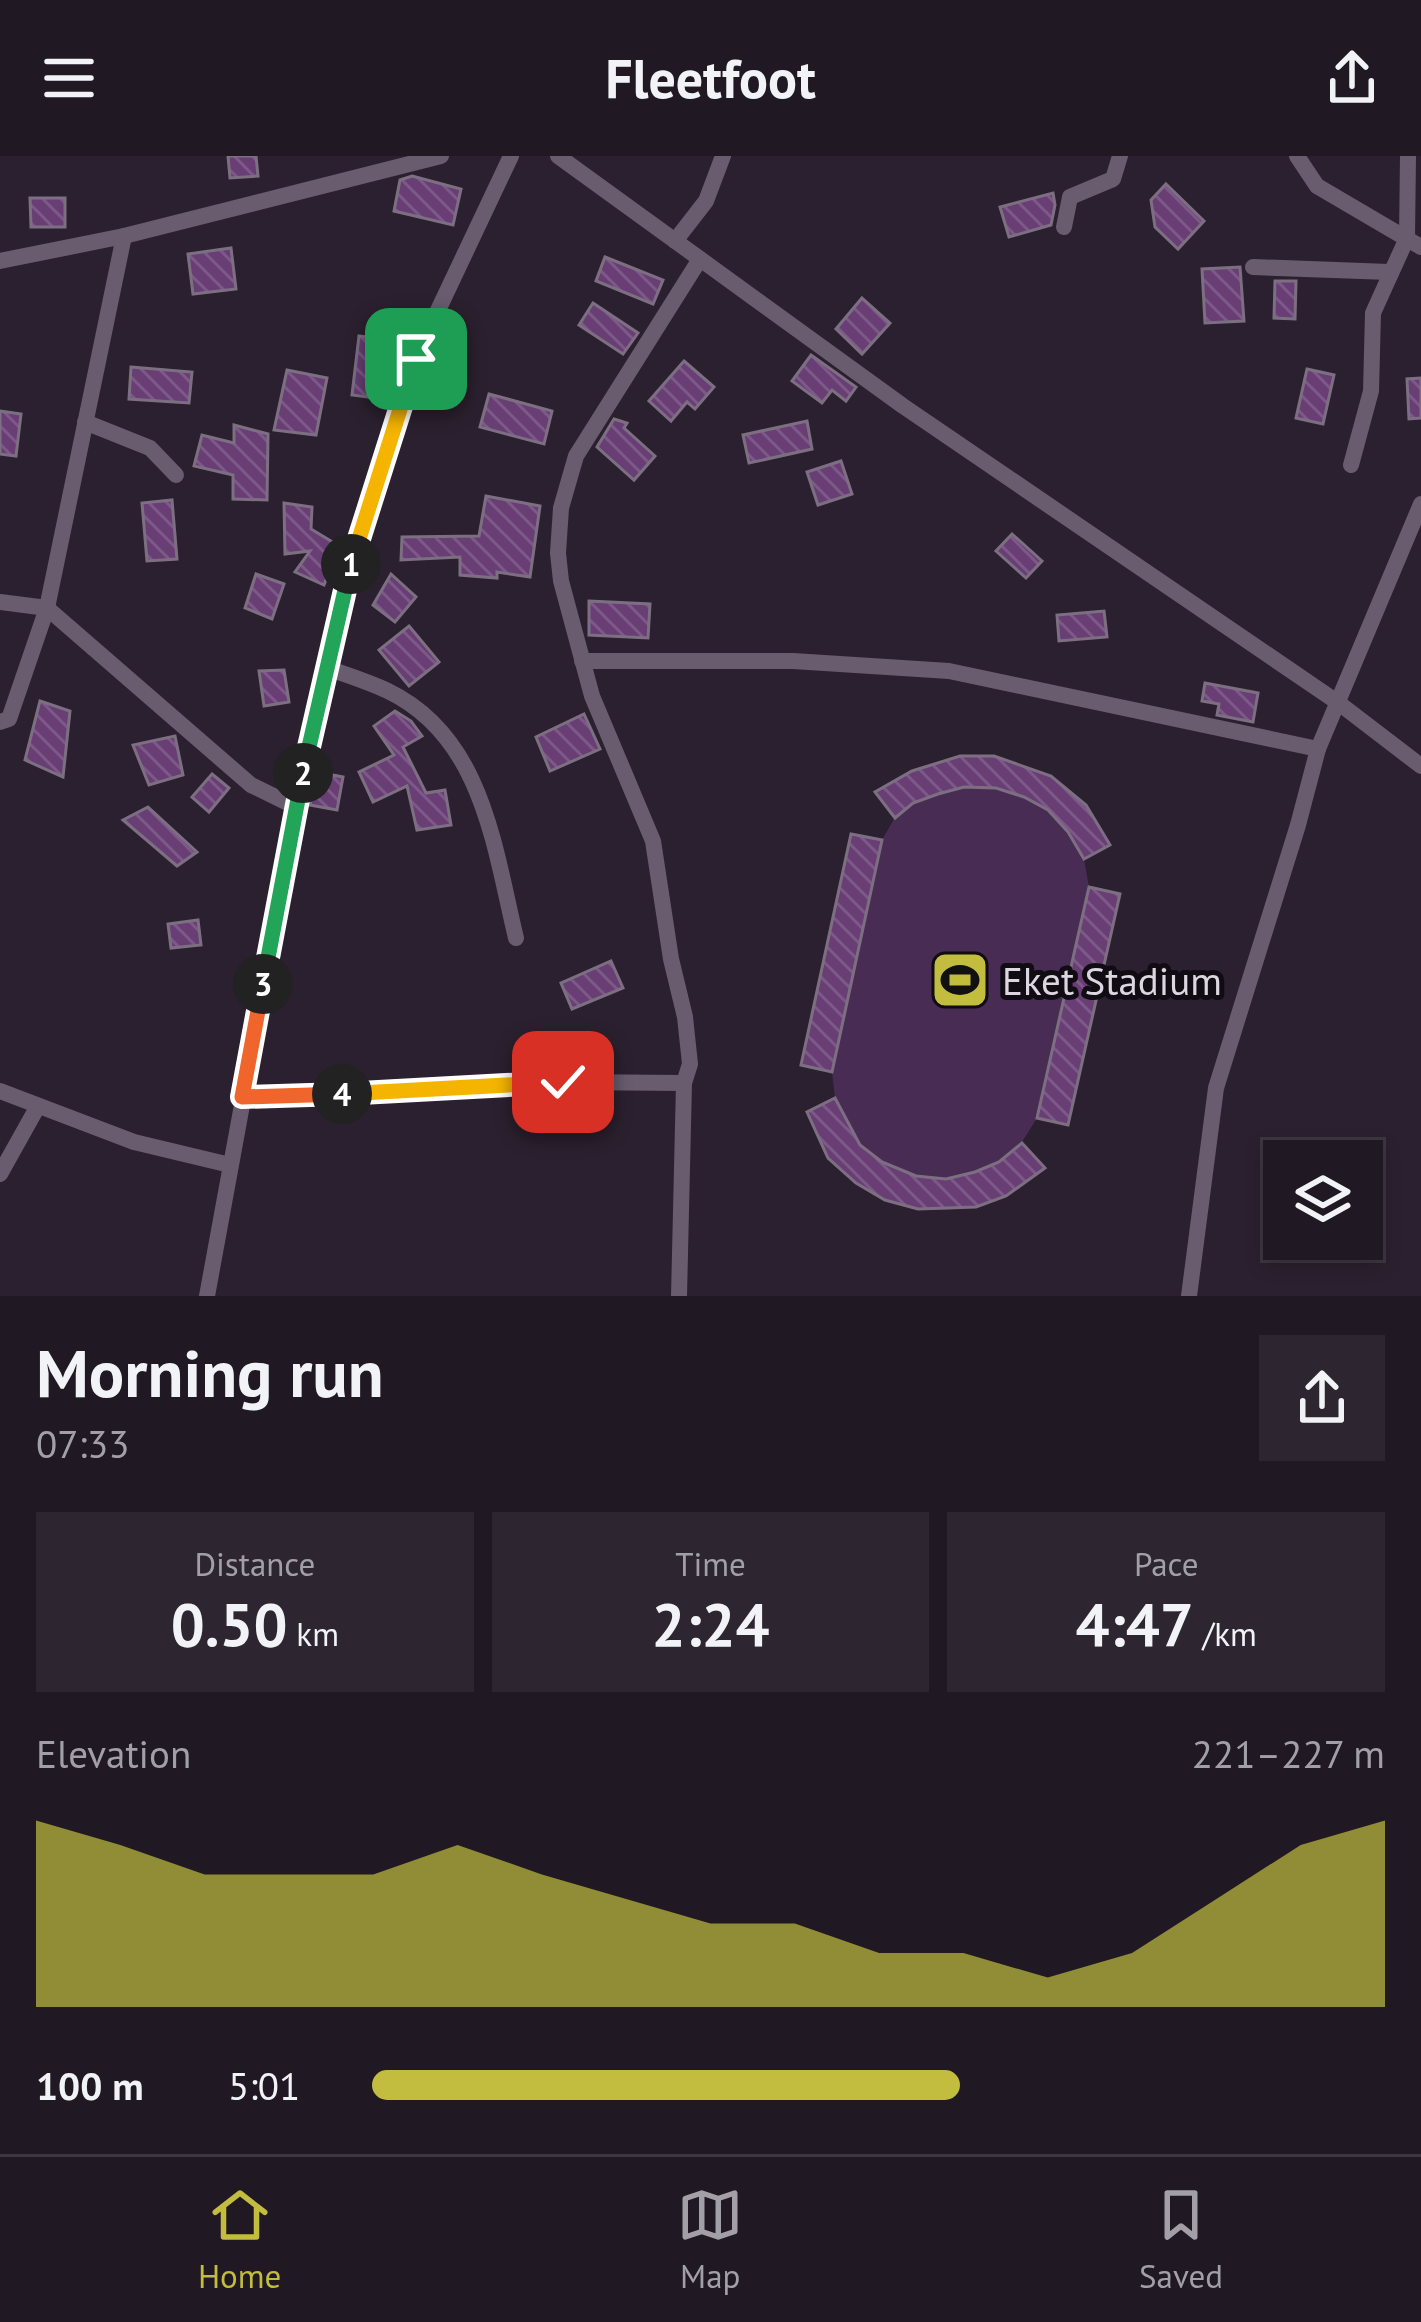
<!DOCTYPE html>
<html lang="en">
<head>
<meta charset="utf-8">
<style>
	:root { --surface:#201823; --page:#2d2530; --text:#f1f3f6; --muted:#a2a0a6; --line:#3d3741; --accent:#c2bd3f }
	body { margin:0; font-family:"PT Sans",sans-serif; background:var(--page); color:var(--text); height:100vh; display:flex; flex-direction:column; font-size:45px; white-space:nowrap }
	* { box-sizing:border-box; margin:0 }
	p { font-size:39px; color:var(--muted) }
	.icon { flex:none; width:66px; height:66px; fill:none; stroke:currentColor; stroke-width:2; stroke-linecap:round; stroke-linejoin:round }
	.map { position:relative; height:1140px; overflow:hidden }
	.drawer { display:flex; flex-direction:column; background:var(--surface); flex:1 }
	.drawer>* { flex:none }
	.buttons { position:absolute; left:1263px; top:984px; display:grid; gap:24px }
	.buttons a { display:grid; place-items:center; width:120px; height:120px; border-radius:0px; background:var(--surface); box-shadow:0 6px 18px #0003,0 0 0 3px var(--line); font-size:60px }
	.pin { position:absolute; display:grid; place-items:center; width:102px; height:102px; color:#fff; margin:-51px; border-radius:24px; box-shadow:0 6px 18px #0006 }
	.km { position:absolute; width:60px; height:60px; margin:-30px; border-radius:50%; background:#222; color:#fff; font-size:33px; line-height:60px; text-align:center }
	.round { display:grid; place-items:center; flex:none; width:126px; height:126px; border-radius:0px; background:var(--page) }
	.overview { display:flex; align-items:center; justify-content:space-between; height:204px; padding:0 36px }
	h1 { font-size:66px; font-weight:600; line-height:90px }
	.metrics { display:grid; grid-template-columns:repeat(3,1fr); gap:18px; height:204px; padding:12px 36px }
	.metrics div { display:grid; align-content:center; border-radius:0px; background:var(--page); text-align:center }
	.metrics b { font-size:60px; font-weight:600 }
	.metrics small { font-size:33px; font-weight:400 }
	.metrics p { font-size:33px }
	.chart { height:336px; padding:24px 36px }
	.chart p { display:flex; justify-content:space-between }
	.chart svg { width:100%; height:216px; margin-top:12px; fill:var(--accent); opacity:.7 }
	ul { padding:0 36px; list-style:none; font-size:39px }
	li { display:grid; grid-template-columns:192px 144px 1fr; align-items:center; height:90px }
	li i { height:30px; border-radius:15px; background:var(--accent) }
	header { display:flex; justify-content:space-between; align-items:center; height:156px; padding:0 36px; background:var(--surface); font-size:54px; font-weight:600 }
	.dock { display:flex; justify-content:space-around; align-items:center; height:168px; border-top:3px solid var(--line); background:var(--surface); font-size:33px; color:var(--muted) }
	.dock a { display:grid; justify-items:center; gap:6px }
	.dock .on { color:var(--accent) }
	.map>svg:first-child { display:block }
</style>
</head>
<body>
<header><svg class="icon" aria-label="menu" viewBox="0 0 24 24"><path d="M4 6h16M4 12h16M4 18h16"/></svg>Fleetfoot<svg class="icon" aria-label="share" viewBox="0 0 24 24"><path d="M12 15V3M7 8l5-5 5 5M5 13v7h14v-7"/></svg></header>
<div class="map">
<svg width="1421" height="1140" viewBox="0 0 1421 1140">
	<defs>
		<pattern id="building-back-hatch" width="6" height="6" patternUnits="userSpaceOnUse" patternTransform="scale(3)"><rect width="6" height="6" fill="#683e75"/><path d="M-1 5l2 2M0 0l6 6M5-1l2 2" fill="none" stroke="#7d5988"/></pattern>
	</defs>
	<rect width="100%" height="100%" fill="#2b202f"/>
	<path fill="#492c53" d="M 960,600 C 1029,599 1079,627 1110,689 L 1084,703 L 1089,731 L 1120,738 L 1068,969 L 1037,962 L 1022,986 L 1045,1012 C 993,1053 931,1070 870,1035 C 855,1027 837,1014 827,999 C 819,986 814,970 807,956 L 835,942 L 832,916 L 801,909 L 851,678 L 882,684 L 894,663 L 875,636 L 912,615 Z"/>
	<g fill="url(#building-back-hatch)" stroke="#7d6f82" stroke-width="3">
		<polygon points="228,0 256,0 258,20 230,22"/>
		<polygon points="412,20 461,33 453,69 394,55 400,24"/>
		<polygon points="1166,28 1204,65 1178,93 1155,71 1151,44"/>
		<polygon points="1053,37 1055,49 1051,69 1009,81 1000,51"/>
		<polygon points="30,42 65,42 65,71 31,71"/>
		<polygon points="231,92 236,133 193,138 188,98"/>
		<polygon points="605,101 663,124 653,148 596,125"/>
		<polygon points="1240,111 1244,165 1205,167 1202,113"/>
		<polygon points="1275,125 1296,125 1295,163 1274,162"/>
		<polygon points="862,142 890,167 862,198 836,173"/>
		<polygon points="593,147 638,177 623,198 579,169"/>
		<polygon points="359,180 392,184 384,243 352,239"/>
		<polygon points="811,199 856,231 846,245 832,234 822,247 792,225"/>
		<polygon points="684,205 714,231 695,253 687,246 671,265 649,245"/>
		<polygon points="131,211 192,216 189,247 129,243"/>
		<polygon points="1307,213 1334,219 1323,268 1296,262"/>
		<polygon points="287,214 327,222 316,279 274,274"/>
		<polygon points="1421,222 1421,262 1409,263 1407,223"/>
		<polygon points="489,238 552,255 544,288 480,271"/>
		<polygon points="0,255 21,258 16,300 0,298"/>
		<polygon points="614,263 627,267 624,272 655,300 634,324 597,291"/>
		<polygon points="807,265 812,293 749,307 743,279"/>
		<polygon points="234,269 268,278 267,344 233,343 233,319 194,310 202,279 234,287"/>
		<polygon points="841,305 852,338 818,349 807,316"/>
		<polygon points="486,340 540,350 530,421 497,416 497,422 460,419 460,401 401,404 402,381 479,380"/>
		<polygon points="172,344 177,403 147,405 142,347"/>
		<polygon points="284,347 312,351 311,373 339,390 324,429 295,416 310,395 285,398"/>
		<polygon points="1012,378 1042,405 1026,422 996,395"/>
		<polygon points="256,418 284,428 272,463 245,452"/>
		<polygon points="391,418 416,441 395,466 373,449"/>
		<polygon points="589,445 650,448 648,482 589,479"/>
		<polygon points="1104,455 1107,481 1059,485 1057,459"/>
		<polygon points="409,470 439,506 409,530 379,494"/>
		<polygon points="284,514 289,546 264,550 259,515"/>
		<polygon points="1205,527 1258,537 1253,566 1217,559 1219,548 1202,545"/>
		<polygon points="40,545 70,555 63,621 25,604"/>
		<polygon points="395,555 411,565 422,580 403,591 426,637 445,634 451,669 417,674 407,630 373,646 359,616 394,599 374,570"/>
		<polygon points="584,558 600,593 550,615 536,581"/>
		<polygon points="175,580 183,619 149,629 133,589"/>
		<polygon points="960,600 994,600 1051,620 1086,649 1110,689 1084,703 1068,676 1048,654 1024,641 996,632 964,631 938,638 913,647 895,662 875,636 912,615"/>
		<polygon points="317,616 343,621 337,654 310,649"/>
		<polygon points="212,618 229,632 209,656 192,641"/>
		<polygon points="148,651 197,696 177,710 123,664"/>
		<polygon points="851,678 882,684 832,916 801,909"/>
		<polygon points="1089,731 1120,738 1068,969 1037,962"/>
		<polygon points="198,764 201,789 171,792 168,768"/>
		<polygon points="611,805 623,832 572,853 561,827"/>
		<polygon points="835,942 860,989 882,1006 916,1020 946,1023 975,1016 999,1006 1022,987 1045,1012 1006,1040 976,1051 918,1053 885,1044 856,1027 828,1002 807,956"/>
	</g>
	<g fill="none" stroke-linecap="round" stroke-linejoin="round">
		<g stroke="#695c6e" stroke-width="16">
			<polyline points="558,0 903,250 1340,548 1421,610"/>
			<polyline points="1297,0 1317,30 1421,91"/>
			<polyline points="1064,71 1070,41 1113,23 1120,0"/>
			<polyline points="675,85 706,45 723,0"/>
			<polyline points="0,105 124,80 441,0"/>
			<polyline points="1253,111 1389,116"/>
			<polyline points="85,266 150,292 176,319"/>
			<polyline points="1351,309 1371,235 1373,157 1407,82 1408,0"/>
			<polyline points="0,446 47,452 251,629 296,651"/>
			<polyline points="582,505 793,505 949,515 1318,593"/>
			<path d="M 327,512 C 347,519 369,526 388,535 C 483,581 494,691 516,782"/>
			<polyline points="0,566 9,563 47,452 124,80"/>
			<polyline points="0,935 134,986 230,1009"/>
			<polyline points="242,942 563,926 684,927 690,908 685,861 671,803 653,685 592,540 561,425 558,397 561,352 576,300 700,103"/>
			<polyline points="0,1018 38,950"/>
			<polyline points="207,1140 299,638 357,379 415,203 511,0"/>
			<polyline points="679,1140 684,927"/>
			<polyline points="1189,1140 1216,932 1298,669 1318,593 1421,348"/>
		</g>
	</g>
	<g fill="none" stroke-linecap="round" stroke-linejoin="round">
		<g stroke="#fff" stroke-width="24">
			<polyline id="split-1" points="351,408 416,203"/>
		</g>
		<g stroke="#fff" stroke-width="24">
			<polyline id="split-2" points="303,617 351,408"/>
		</g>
		<g stroke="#fff" stroke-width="24">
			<polyline id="split-3" points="263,828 303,617"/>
		</g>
		<g stroke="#fff" stroke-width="24">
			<polyline id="split-4" points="263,828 242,941 342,938"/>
		</g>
		<g stroke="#fff" stroke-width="24">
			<polyline id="split-5" points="342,938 563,926"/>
		</g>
		<use href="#split-1" stroke="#f5b400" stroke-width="15"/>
		<use href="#split-2" stroke="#22a559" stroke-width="15"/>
		<use href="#split-3" stroke="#22a559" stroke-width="15"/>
		<use href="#split-4" stroke="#f0652b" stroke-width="15"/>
		<use href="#split-5" stroke="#f5b400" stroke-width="15"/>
	</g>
	<defs>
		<g id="stadium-square" transform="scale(3)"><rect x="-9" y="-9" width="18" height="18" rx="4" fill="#c2bd3f" stroke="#110c13"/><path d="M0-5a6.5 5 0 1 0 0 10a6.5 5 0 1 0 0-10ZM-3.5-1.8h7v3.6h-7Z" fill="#111"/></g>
	</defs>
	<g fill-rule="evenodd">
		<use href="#stadium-square" x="960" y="824"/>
	</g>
	<g text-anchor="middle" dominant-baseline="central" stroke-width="10" stroke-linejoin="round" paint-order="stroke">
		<g font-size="39" fill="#ddd5e0" stroke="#110c13" text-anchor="start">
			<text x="1002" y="824">Eket Stadium</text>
		</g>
	</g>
</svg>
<div class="buttons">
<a><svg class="icon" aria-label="layers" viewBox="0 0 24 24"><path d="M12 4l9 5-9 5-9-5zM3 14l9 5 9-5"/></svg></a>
</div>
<div class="pin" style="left:416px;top:203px;background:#1e9e55"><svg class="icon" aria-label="arrive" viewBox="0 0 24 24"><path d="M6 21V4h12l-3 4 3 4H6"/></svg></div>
<div class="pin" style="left:563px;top:926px;background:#d93025"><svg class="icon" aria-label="check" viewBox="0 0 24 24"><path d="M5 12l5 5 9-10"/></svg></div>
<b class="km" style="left:351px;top:408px">1</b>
<b class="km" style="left:303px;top:617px">2</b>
<b class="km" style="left:263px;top:828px">3</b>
<b class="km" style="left:342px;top:938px">4</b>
</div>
<section class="drawer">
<div class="overview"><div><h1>Morning run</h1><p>07:33</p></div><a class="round"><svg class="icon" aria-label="share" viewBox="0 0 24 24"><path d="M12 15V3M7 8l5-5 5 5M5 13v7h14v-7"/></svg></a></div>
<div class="metrics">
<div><p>Distance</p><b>0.50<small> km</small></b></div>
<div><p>Time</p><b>2:24</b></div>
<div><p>Pace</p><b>4:47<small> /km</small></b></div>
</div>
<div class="chart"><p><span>Elevation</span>221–227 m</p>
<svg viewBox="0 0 160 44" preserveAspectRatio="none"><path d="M0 44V6L10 11L20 17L30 17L40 17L50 11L60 17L70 22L80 27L90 27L100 33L110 33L120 38L130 33L140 22L150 11L160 6V44z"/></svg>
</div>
<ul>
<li><b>100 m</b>5:01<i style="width:58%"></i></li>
</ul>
</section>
<nav class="dock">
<a class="on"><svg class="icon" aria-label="home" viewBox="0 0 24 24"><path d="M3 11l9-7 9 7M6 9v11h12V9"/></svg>Home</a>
<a><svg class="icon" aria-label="map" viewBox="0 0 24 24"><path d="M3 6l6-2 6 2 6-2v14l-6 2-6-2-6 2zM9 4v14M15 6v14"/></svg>Map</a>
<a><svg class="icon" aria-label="saved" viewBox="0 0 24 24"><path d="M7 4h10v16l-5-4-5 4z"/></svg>Saved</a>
</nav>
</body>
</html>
